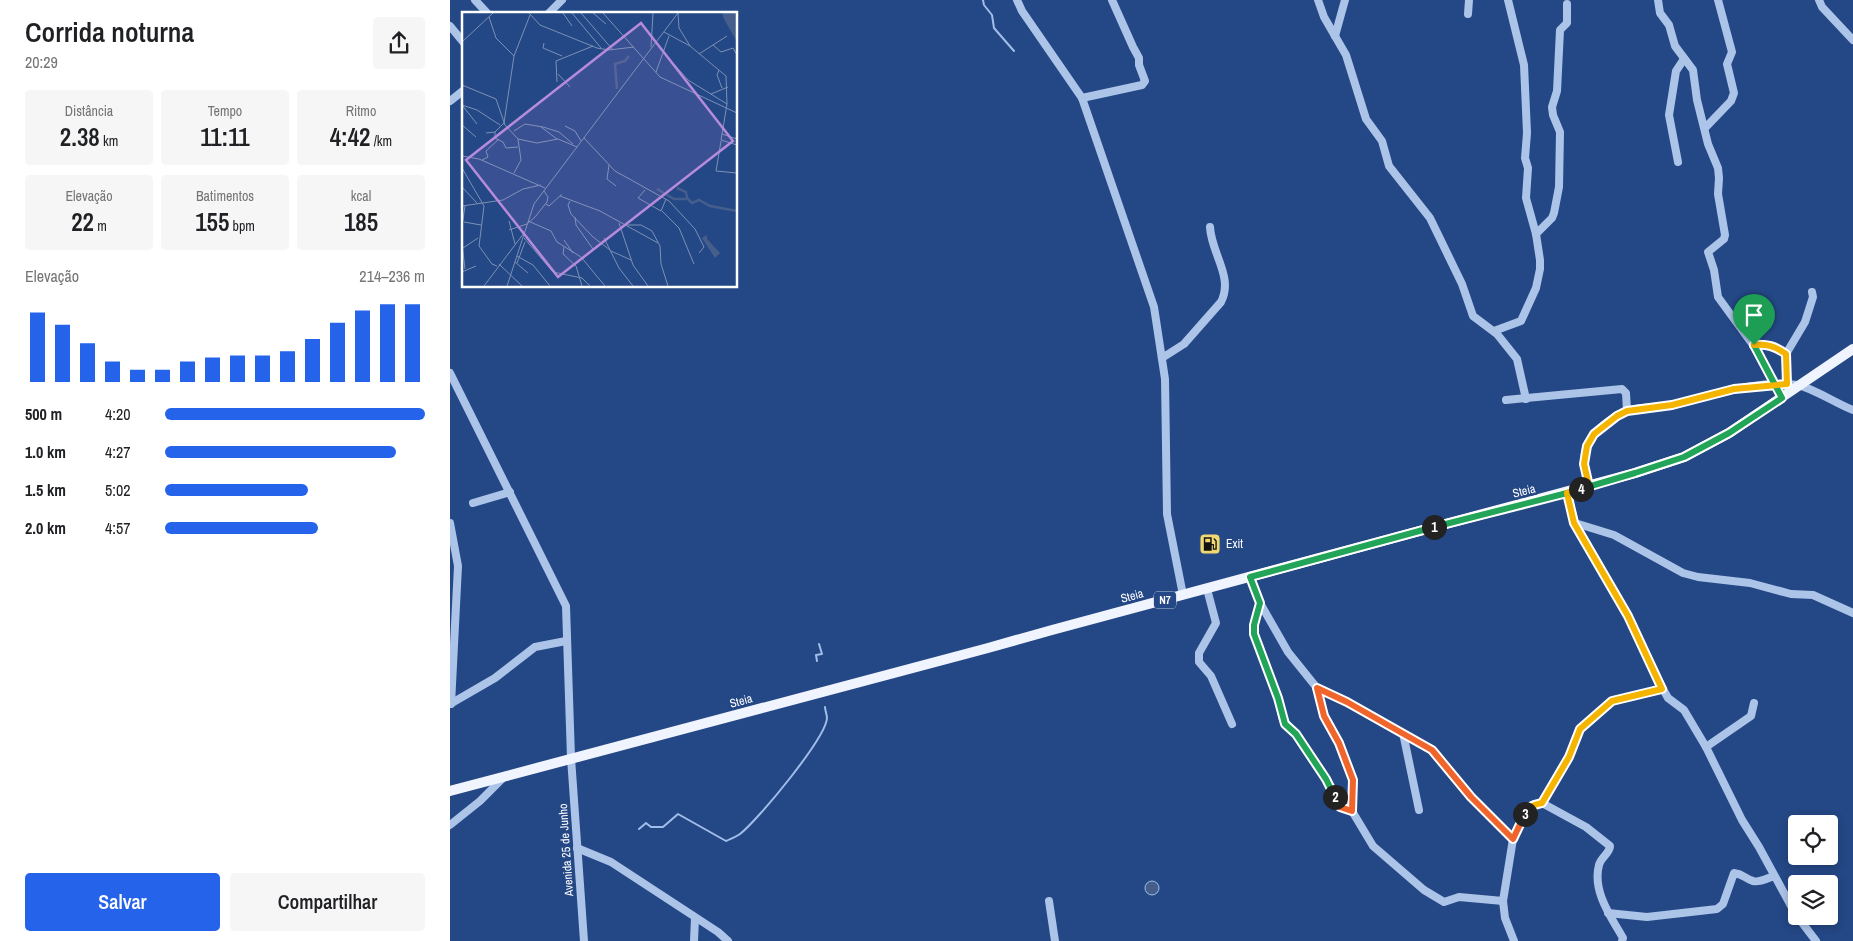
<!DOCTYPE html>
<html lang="pt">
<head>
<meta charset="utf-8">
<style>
	:root { --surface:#fff; --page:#f6f6f6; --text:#202124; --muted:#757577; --accent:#2563eb }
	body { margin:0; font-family:"Archivo Narrow",sans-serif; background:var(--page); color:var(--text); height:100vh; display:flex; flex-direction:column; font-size:19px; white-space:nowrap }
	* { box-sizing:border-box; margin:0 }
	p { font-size:16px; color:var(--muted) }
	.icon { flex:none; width:28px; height:28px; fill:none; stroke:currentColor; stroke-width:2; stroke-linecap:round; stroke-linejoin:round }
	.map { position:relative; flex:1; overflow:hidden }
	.details { display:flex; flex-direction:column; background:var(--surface); width:450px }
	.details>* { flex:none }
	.buttons { position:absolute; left:1338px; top:815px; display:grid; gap:10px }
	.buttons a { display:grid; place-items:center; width:50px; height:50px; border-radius:5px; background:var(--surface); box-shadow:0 2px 8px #0003; font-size:25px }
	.pin { position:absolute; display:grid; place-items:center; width:42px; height:42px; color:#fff; margin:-51px -21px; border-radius:50% 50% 50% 0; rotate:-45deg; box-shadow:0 0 5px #0007 }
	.pin .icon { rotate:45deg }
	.km { position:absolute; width:25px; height:25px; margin:-12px; border-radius:50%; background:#222; color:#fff; font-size:14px; line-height:25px; text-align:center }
	.round { display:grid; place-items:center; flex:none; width:52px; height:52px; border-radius:5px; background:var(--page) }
	.overview { display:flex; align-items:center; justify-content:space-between; height:85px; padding:0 25px }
	h1 { font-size:28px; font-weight:600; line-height:38px }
	.metrics { display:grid; grid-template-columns:repeat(3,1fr); gap:8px; height:85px; padding:5px 25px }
	.metrics div { display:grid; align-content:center; border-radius:5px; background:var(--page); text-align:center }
	.metrics b { font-size:25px; font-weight:600 }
	.metrics small { font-size:14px; font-weight:400 }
	.metrics p { font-size:14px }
	.chart { height:140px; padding:10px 25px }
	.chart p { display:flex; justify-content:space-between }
	.chart svg { width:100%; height:90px; margin-top:5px; stroke:var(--accent); stroke-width:6 }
	.button { display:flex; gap:10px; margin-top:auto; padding:10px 25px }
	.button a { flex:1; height:58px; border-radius:5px; background:var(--accent); color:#fff; font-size:20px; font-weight:600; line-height:58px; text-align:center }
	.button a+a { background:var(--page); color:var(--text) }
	ul { padding:0 25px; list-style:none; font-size:16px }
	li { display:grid; grid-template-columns:80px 60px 1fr; align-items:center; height:38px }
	li i { height:12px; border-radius:6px; background:var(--accent) }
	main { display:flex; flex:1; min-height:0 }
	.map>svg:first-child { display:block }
</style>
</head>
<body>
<main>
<section class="details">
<div class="overview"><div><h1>Corrida noturna</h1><p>20:29</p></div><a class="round"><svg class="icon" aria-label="share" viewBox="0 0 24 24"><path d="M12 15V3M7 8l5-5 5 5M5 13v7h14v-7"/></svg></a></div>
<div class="metrics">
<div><p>Distância</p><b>2.38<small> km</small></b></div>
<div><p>Tempo</p><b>11:11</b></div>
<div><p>Ritmo</p><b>4:42<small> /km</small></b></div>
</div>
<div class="metrics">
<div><p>Elevação</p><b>22<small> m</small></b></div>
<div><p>Batimentos</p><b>155<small> bpm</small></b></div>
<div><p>kcal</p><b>185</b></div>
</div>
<div class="chart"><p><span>Elevação</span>214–236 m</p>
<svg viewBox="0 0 160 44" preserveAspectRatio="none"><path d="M5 44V10M15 44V16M25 44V25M35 44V34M45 44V38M55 44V38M65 44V34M75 44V32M85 44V31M95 44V31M105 44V29M115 44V23M125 44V15M135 44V9M145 44V6M155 44V6"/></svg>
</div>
<ul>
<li><b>500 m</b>4:20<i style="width:100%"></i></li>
<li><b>1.0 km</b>4:27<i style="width:89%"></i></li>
<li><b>1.5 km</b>5:02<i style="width:55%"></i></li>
<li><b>2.0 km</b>4:57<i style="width:59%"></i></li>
</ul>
<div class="button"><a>Salvar</a><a>Compartilhar</a></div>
</section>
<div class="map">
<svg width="1403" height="941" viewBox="0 0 1403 941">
	<rect width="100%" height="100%" fill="#244785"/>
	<circle fill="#465e8c" stroke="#a1bde9" cx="702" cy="888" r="7"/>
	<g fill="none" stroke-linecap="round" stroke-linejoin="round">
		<g stroke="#a1bde9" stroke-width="2">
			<polyline points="533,0 534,5 542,15 544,28 564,51"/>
			<polyline points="367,661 366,655 372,654 369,644"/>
			<path d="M 189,829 L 196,823 L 201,827 L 213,827 L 228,814 L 276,841 C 280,839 286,837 290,834 C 308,820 376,738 377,718 C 377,715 375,710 375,707"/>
		</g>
		<g stroke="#adc4e9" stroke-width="8">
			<polyline points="25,0 38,14"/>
			<polyline points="567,0 572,11 632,98 704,307 715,379 717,514 733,595"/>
			<polyline points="868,0 874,17 896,55 916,119 932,141 939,166 980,218 1012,284 1023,316 1047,334 1067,359 1076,399"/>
			<polyline points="1208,0 1210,13 1219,25 1225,46 1243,70 1247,100 1258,144 1268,168 1269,178 1268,194 1275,235 1274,239 1258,252 1264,270 1268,297 1303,345 1332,397"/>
			<polyline points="1369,0 1372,7 1403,40"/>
			<polyline points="98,14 112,0"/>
			<polyline points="1018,14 1019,0"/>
			<polyline points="0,26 14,43"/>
			<polyline points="885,36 895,0"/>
			<polyline points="632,98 692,85 695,81 689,65 689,58 683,47 662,0"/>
			<polyline points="0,101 14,90"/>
			<polyline points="1255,128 1281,101 1284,93 1277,64 1282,52 1268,0"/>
			<polyline points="1228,162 1219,115 1226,71 1234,59"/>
			<polyline points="1086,234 1102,218 1104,213 1109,187 1110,132 1103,115 1102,107 1107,91 1110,30 1117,23 1117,4"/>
			<polyline points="1044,331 1071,321 1086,288 1090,269 1090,260 1086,234 1076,198 1078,168 1075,158 1077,133 1074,65 1058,0"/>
			<path d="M 1303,345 C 1317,344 1325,346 1336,354"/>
			<path d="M 712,358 L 734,344 L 771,302 C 784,277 761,253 760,227"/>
			<polyline points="0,373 116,606 121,758 134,941"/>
			<polyline points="1337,384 1336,354 1355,322 1363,297 1362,292"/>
			<polyline points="1056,400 1172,389 1176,393 1177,411"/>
			<path d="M 1139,486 C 1135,470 1130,453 1141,438 C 1149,427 1164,416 1177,411 C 1192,406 1208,408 1223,405 C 1263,396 1305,379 1347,385 C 1361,387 1387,404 1403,410"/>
			<polyline points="1117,493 1125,523 1178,616 1213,689 1218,698 1234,710 1256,747 1292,820 1309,847 1346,915"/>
			<polyline points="23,503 60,492"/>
			<polyline points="0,523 8,566 1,704"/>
			<polyline points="1125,523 1164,535 1233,573 1248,577 1300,583 1341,594 1363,595 1403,613"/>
			<polyline points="800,577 810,603 838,652 867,688 897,702 982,750 1021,797 1063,839 1053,901 1055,918 1064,941"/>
			<polyline points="757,589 766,623 749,653 749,662 761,676 782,724"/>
			<polyline points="810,603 804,625 804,634 828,698 833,720 846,734 876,779 888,803 893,808 902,811 923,846 974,890 994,902 1009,897 1053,901"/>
			<polyline points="867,688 874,716 889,743 903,780 902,811"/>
			<polyline points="0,704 45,678 85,647 116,641"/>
			<polyline points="953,733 969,810"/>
			<polyline points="1256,747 1301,716 1304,703"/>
			<path d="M 1092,803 L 1136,827 L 1160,846 C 1160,853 1151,857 1149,865 C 1142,891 1161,917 1173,938 L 1172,941"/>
			<polyline points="0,825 30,801 55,776"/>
			<polyline points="1063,839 1078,809 1082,805 1092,803 1119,757 1130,729 1162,701 1213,689"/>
			<polyline points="127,848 161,862 268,932 278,941"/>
			<polyline points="599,901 605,941"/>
			<path d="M 1158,913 L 1197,917 L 1267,909 L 1273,904 L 1284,873 C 1294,874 1295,879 1303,881 C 1309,883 1318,878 1324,876"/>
			<polyline points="1347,916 1366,941"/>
			<polyline points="244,941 245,918"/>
		</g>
		<polyline stroke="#f0f4fe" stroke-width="10" points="0,791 538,648 602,630 1185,473 1234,457 1279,433 1403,349"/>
	</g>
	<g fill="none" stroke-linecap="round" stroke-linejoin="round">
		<g stroke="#fff" stroke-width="10">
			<polyline id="split-1" points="984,527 1117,493 1185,473 1234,457 1279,433 1332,398 1304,345"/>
		</g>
		<g stroke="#fff" stroke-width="10">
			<polyline id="split-2" points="885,797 876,779 846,734 835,724 828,698 804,634 804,625 810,603 800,577 984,527"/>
		</g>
		<g stroke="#fff" stroke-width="10">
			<polyline id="split-3" points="885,797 890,807 902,811 903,780 889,743 874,716 867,688 897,702 982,750 1021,797 1063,839 1075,814"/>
		</g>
		<g stroke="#fff" stroke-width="10">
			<path id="split-4" d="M 1075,814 C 1079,806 1084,805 1092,803 L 1119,757 L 1130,729 L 1162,701 L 1212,689 L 1178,616 L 1124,523 L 1117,493 L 1131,489"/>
		</g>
		<g stroke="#fff" stroke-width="10">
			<path id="split-5" d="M 1131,489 L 1139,486 L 1134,464 L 1137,446 L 1144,434 L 1167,416 L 1177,411 L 1222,405 L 1284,389 L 1337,384 L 1336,354 C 1325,346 1317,344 1304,345"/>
		</g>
		<use href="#split-1" stroke="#22a559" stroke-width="6"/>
		<use href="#split-2" stroke="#22a559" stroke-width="6"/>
		<use href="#split-3" stroke="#f0652b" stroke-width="6"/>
		<use href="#split-4" stroke="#f5b400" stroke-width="6"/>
		<use href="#split-5" stroke="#f5b400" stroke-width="6"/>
	</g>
	<defs>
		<g id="fuel-square" transform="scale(1.125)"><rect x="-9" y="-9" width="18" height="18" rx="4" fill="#f3d871" stroke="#244785"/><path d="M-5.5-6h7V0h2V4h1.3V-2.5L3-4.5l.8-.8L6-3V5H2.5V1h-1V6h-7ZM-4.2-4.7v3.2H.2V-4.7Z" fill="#111"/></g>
	</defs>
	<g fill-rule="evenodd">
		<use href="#fuel-square" x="760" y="544"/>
	</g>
	<g text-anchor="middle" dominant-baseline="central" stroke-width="5" stroke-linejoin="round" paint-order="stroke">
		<rect fill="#244785" stroke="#bdc8da" stroke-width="1" x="704" y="591.5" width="22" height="17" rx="4"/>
		<g font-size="11" font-weight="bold" fill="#fff">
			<text x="715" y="600">N7</text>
		</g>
		<g font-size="12" fill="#fff" stroke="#244785">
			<text transform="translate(1074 491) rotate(-14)">Steia</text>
			<text transform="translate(682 596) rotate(-15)">Steia</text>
			<text transform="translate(291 701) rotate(-15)">Steia</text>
			<text transform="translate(116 850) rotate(-94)">Avenida 25 de Junho</text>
		</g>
		<g font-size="12" fill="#fff" stroke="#244785" text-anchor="start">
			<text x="776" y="544">Exit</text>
		</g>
	</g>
	<g transform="translate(12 12)">
		<rect width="275" height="275" fill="#244785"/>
		<path d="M 260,1 L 275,1 L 275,30 L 262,7 ZM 245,223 L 245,227 L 258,241 L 253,246 L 240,226 Z" fill="#465e8c"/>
		<path fill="none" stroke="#465e8c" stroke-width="2.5" d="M 155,77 L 153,52 L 163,49 L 167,44M 215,176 L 224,180 L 225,186M 195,177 L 212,187 L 226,187 L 230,191 L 237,188 L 248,194 L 275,199"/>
		<path fill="none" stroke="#7c91b6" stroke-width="1" d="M 67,1 L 78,13 L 135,36 L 147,38 L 172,35M 101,1 L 110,14M 110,1 L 139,36M 119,1 L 151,38M 131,1 L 144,12M 141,1 L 198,65 L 275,101M 216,1 L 217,16 L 228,34M 27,5 L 34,26 L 52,44M 202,20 L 228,34 L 264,64 L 265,92 L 259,128 L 275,133M 0,30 L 31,1M 82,31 L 81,36 L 100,44M 251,33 L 259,40 L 271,36 L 275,43M 189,35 L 191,1M 202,41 L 226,68 L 265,92M 237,42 L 265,24M 257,58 L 255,63 L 260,76M 194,60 L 207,24M 96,62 L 108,75M 95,70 L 94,49 L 131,34M 0,73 L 34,87 L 43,113 L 56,127 L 75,131 L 96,127 L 115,135M 249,82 L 266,75M 0,93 L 15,98 L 38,113M 0,93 L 15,112M 0,113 L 14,125M 103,114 L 113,119 L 119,129M 79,115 L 95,127M 52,119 L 63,112 L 81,115 L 97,120 L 111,132M 33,120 L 33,126 L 41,130 L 44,136 L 56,135M 24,121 L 33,120 L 42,111 L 52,44 L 68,3M 260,122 L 275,127M 122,126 L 153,159 L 207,189 L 233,217 L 242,235 L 237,241M 259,129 L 254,159 L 275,161M 0,144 L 17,147 L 83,176M 20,148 L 26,145 L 24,139 L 37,127M 147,153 L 145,167 L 154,174M 0,156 L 22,194 L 17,234 L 30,252 L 35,254M 52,161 L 59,148 L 56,127M 0,175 L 15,191M 183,178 L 176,186 L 199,199 L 204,187M 98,184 L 138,199 L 196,231M 108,189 L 106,193 L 109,202 L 131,225 L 148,238M 84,192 L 87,194 L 100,182M 0,194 L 41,188 L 61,177 L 79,173M 200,199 L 217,216 L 232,252M 113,205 L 114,213 L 131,237M 47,209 L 53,232M 66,209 L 89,219 L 95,230 L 119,245 L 143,274M 2,210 L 19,213M 157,211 L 171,253 L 186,274M 163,213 L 179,213 L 190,219 L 198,234 L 199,252 L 206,274M 0,214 L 3,194M 47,218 L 65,212 L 73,205 L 85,190 L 86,185 L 82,179M 62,226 L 91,260 L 120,266 L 128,274M 142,226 L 157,256 L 171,274M 102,228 L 111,241M 0,232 L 3,257M 102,235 L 101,242 L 114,254 L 120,274M 1,236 L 16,226M 149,239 L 169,248M 55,244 L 71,253 L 88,274M 53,250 L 66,261M 55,251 L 63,230M 37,252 L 60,274M 0,260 L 14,254M 22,274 L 62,221M 45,274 L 72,192 L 216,1"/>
		<path fill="#b68bdc" fill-opacity="0.15" stroke="#b68bdc" stroke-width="2.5" d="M 179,11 L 271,129 L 96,265 L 4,148 Z"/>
		<rect width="275" height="275" fill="none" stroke="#fff" stroke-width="2.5"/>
	</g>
</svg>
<div class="buttons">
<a><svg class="icon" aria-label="locate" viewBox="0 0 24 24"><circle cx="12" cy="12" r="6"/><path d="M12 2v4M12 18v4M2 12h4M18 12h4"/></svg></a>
<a><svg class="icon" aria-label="layers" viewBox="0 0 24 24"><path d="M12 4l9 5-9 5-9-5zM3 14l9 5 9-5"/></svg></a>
</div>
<div class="pin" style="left:1304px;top:345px;background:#1e9e55"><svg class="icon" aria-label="arrive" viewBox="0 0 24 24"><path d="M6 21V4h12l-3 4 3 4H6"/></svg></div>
<b class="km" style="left:984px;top:527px">1</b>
<b class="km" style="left:885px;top:797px">2</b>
<b class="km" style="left:1075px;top:814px">3</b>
<b class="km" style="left:1131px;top:489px">4</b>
</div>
</main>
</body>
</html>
